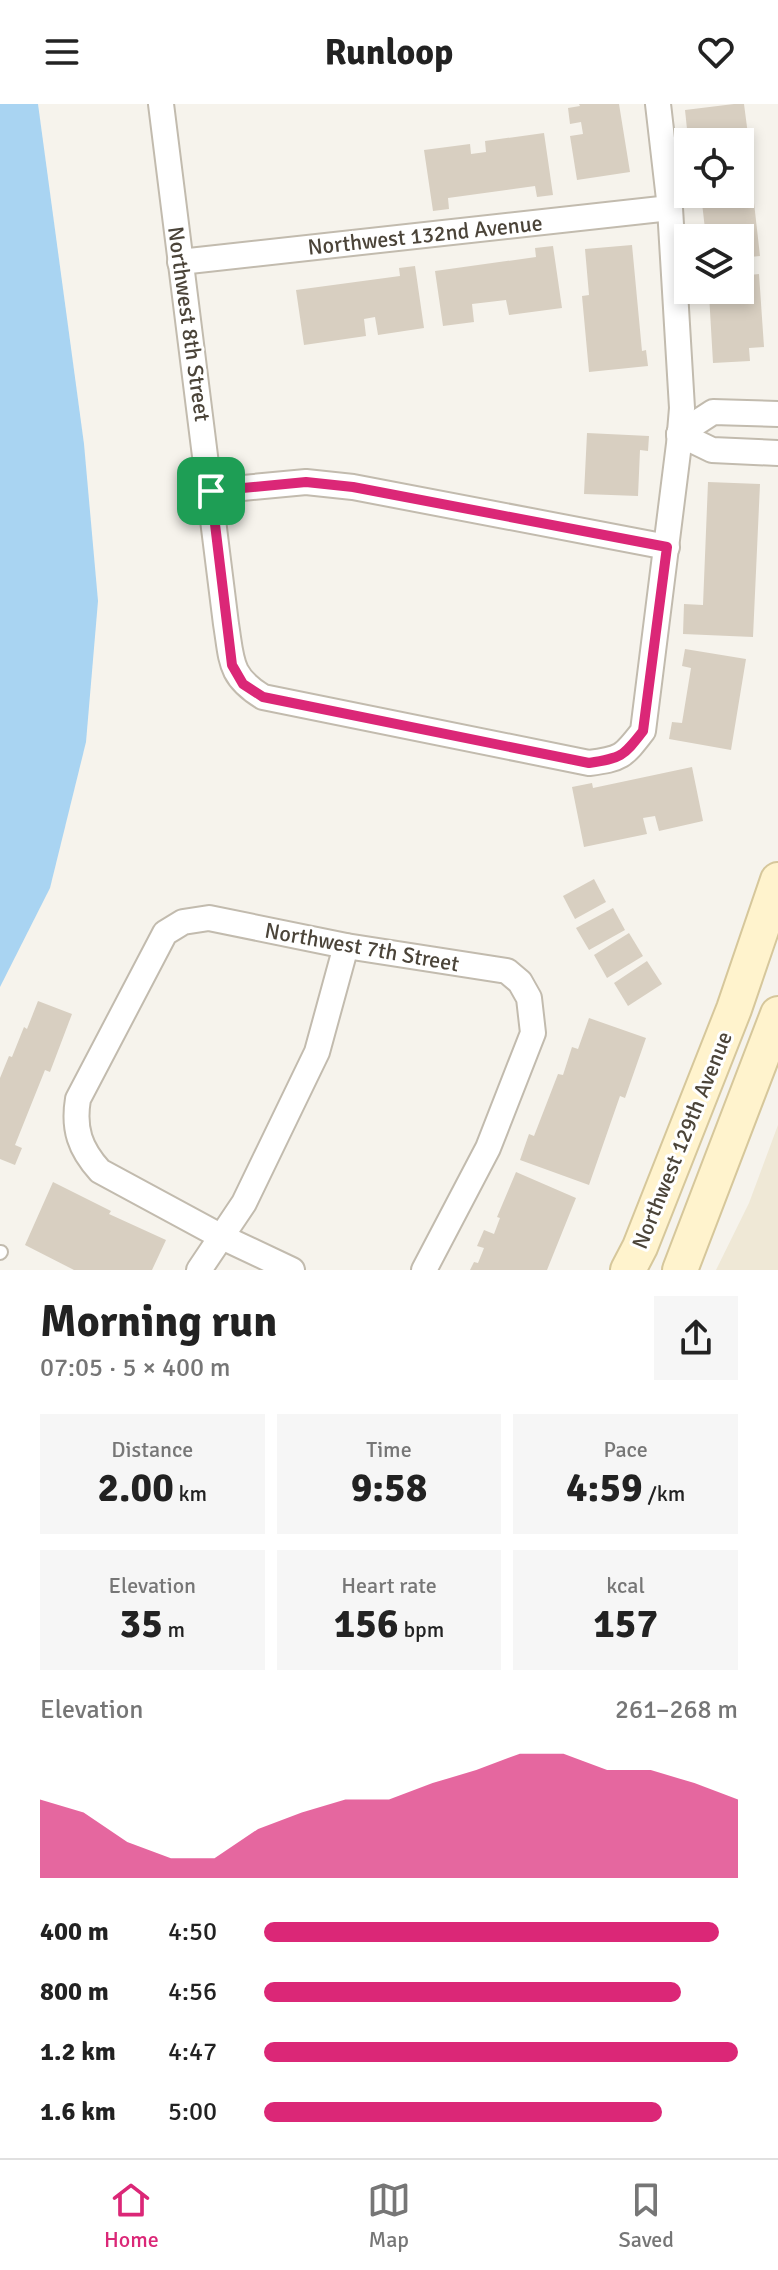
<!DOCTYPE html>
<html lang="en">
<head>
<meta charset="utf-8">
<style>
	:root { --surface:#fff; --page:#f6f6f6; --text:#222; --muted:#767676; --line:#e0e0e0; --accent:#db2777 }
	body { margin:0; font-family:Signika,sans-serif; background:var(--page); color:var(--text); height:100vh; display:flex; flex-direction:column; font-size:30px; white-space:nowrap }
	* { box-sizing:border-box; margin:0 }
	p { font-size:26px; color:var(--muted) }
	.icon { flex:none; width:44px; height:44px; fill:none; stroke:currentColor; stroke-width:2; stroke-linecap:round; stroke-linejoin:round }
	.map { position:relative; height:1166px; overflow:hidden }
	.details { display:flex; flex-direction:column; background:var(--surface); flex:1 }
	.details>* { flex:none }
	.tools { position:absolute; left:674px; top:24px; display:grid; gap:16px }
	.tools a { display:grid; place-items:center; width:80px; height:80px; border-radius:0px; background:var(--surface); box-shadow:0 4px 12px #0003; font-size:40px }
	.pin { position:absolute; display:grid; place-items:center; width:68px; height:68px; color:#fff; margin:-34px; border-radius:16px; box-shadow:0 4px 12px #0006 }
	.round { display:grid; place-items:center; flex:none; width:84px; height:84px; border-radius:0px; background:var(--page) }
	.overview { display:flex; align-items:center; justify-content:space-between; height:136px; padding:0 40px }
	h1 { font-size:44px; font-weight:700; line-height:60px }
	.stats { display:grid; grid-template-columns:repeat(3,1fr); gap:12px; height:136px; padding:8px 40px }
	.stats div { display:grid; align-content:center; border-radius:0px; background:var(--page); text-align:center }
	.stats b { font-size:40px; font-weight:700 }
	.stats small { font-size:22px; font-weight:400 }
	.stats p { font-size:22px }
	.chart { height:224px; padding:16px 40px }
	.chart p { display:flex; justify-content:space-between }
	.chart svg { width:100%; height:144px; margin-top:8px; fill:var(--accent); opacity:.7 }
	ul { padding:0 40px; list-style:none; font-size:26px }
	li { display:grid; grid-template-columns:128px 96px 1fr; align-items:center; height:60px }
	li i { height:20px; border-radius:10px; background:var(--accent) }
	header { display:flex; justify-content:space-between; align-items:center; height:104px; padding:0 40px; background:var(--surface); font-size:36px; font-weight:700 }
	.tabs { display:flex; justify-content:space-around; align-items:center; height:112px; border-top:2px solid var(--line); background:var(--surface); font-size:22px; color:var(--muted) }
	.tabs a { display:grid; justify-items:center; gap:4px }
	.tabs .active { color:var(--accent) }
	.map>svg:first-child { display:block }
</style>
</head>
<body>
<header><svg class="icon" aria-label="menu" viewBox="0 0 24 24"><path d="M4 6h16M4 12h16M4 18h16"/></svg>Runloop<svg class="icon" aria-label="heart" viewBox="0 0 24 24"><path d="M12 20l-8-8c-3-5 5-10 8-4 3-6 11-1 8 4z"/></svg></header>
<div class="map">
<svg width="778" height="1166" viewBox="0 0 778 1166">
	<rect width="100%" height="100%" fill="#f6f3ec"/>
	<polygon fill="#efe8d6" points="778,1021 778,1166 716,1166 749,1099"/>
	<polygon fill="#a9d4f2" points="0,0 38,0 84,340 98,497 86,638 50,784 0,883"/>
	<g fill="#d8cfc1">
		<polygon points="579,0 619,0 630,68 577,76 570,32 583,30 581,18 570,20 568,4 580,2"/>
		<polygon points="734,0 744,0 750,46 740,47 740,38 697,38 696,24 687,25 685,6"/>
		<polygon points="544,29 553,91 537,93 535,82 448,94 449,105 433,107 424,46 470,40 471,50 486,48 485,37"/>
		<polygon points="751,72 760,152 740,154 740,134 706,134 701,90 740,90 740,74"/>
		<polygon points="632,141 642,247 646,246 648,262 589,268 582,192 589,191 585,145"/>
		<polygon points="553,142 562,204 509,211 506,196 472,200 474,218 443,222 435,167 536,153 535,144"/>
		<polygon points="415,162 424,224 378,231 375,213 364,215 366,232 304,241 296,186 400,172 399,164"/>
		<polygon points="759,170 764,243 749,244 750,257 713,259 709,190 700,191 700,186 740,186 740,172"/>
		<polygon points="587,329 649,332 648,347 640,346 638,392 584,390"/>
		<polygon points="708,378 760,380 753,533 683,530 684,500 703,501"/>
		<polygon points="685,545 746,555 731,646 669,635 672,618 682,619 691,564 682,562"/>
		<polygon points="692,663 703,717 659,727 655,712 643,714 647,730 584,743 572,683 592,679 593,684"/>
		<polygon points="594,775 606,798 575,815 563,792"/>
		<polygon points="613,804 625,826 589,846 576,824"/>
		<polygon points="629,829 643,852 607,874 594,851"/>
		<polygon points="647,857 662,880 628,902 614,879"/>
		<polygon points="38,897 72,910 50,968 45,966 15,1041 22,1044 15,1061 0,1055 0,974 9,952 12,953 24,923 27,925"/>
		<polygon points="589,914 646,934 625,994 620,992 589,1081 520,1056 529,1030 534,1032 558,970 563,971 572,943 578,945"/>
		<polygon points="516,1068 576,1094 547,1166 470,1166 474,1158 478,1159 484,1144 477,1142 484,1126 494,1130 500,1114 497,1113"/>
		<polygon points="53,1078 111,1107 109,1110 166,1136 152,1166 74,1166 25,1141"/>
	</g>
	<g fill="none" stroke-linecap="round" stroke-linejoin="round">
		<g stroke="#c2bbae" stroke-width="16">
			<polyline id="lane" points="0,1149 1,1148"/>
		</g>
		<g stroke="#c2bbae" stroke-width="28">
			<g id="street">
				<path d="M 161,0 L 226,520 C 232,557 229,572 263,593 L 589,659 C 621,655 623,653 643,627 L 679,340 L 682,304 L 670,104 L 658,0"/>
				<polyline points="180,158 670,104"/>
				<polyline points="679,330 713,308 778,310"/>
				<polyline points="679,330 712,346 778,349"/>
				<polyline points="211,387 306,378 353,383 667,443"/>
				<polyline points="199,1166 244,1099 317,948 346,842"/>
				<path d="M 292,1166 L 222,1133 L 100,1067 C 80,1045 73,1025 78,995 L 165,829 L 183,818 L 209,814 L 346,842 L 507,867 L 520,878 L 529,894 L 533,929 L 488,1044 L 424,1166"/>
			</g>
		</g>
		<g stroke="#d6c79b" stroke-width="38">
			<g id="secondary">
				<polyline points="628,1166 640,1143 734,905 778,776"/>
				<polyline points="680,1166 778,910"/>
			</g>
		</g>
		<use href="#lane" stroke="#fff" stroke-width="12"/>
		<use href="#street" stroke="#fff" stroke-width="24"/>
		<use href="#secondary" stroke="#fff3cd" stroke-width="34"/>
	</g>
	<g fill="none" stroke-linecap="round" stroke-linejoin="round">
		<g stroke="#fff" stroke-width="16">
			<path id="route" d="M 306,378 L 353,383 L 667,443 L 643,627 C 623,653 621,654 589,659 L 263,593 L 243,580 L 232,561 L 211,387 Z"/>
		</g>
		<use href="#route" stroke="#db2777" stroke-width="10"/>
	</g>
	<g text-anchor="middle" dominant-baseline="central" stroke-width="6" stroke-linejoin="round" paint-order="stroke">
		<g font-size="22" fill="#4b4439" stroke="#fff">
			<text transform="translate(425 131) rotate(-6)">Northwest 132nd Avenue</text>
			<text transform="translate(189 220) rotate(82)">Northwest 8th Street</text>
			<text transform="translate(362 843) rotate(10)">Northwest 7th Street</text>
			<text transform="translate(682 1036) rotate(-68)">Northwest 129th Avenue</text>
		</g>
	</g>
</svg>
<div class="tools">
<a><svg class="icon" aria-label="locate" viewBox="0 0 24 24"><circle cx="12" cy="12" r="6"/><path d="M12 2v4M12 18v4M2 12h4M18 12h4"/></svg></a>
<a><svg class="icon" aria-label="layers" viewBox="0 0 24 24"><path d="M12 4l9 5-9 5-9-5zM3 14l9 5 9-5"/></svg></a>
</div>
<div class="pin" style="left:211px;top:387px;background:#1e9e55"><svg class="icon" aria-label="arrive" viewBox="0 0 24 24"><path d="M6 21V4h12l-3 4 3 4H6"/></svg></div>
</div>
<section class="details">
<div class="overview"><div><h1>Morning run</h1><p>07:05 · 5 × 400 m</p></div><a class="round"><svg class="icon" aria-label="share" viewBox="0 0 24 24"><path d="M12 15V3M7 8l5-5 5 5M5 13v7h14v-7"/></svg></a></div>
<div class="stats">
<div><p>Distance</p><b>2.00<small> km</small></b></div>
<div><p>Time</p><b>9:58</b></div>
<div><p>Pace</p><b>4:59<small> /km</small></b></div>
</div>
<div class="stats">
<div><p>Elevation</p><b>35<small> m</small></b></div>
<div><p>Heart rate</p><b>156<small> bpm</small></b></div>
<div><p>kcal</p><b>157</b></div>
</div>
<div class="chart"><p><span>Elevation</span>261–268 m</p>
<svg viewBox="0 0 160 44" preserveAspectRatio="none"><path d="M0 44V20L10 24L20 33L30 38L40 38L50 29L60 24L70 20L80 20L90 15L100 11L110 6L120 6L130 11L140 11L150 15L160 20V44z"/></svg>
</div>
<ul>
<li><b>400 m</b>4:50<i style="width:96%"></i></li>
<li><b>800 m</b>4:56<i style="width:88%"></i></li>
<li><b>1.2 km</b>4:47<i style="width:100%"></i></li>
<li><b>1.6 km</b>5:00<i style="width:84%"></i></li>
</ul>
</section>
<nav class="tabs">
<a class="active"><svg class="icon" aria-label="home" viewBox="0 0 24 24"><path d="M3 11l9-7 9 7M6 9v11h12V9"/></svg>Home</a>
<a><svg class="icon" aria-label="map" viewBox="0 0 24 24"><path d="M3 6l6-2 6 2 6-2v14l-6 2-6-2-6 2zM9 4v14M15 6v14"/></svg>Map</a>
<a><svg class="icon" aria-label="saved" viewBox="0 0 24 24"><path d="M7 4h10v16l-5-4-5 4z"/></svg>Saved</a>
</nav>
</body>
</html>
